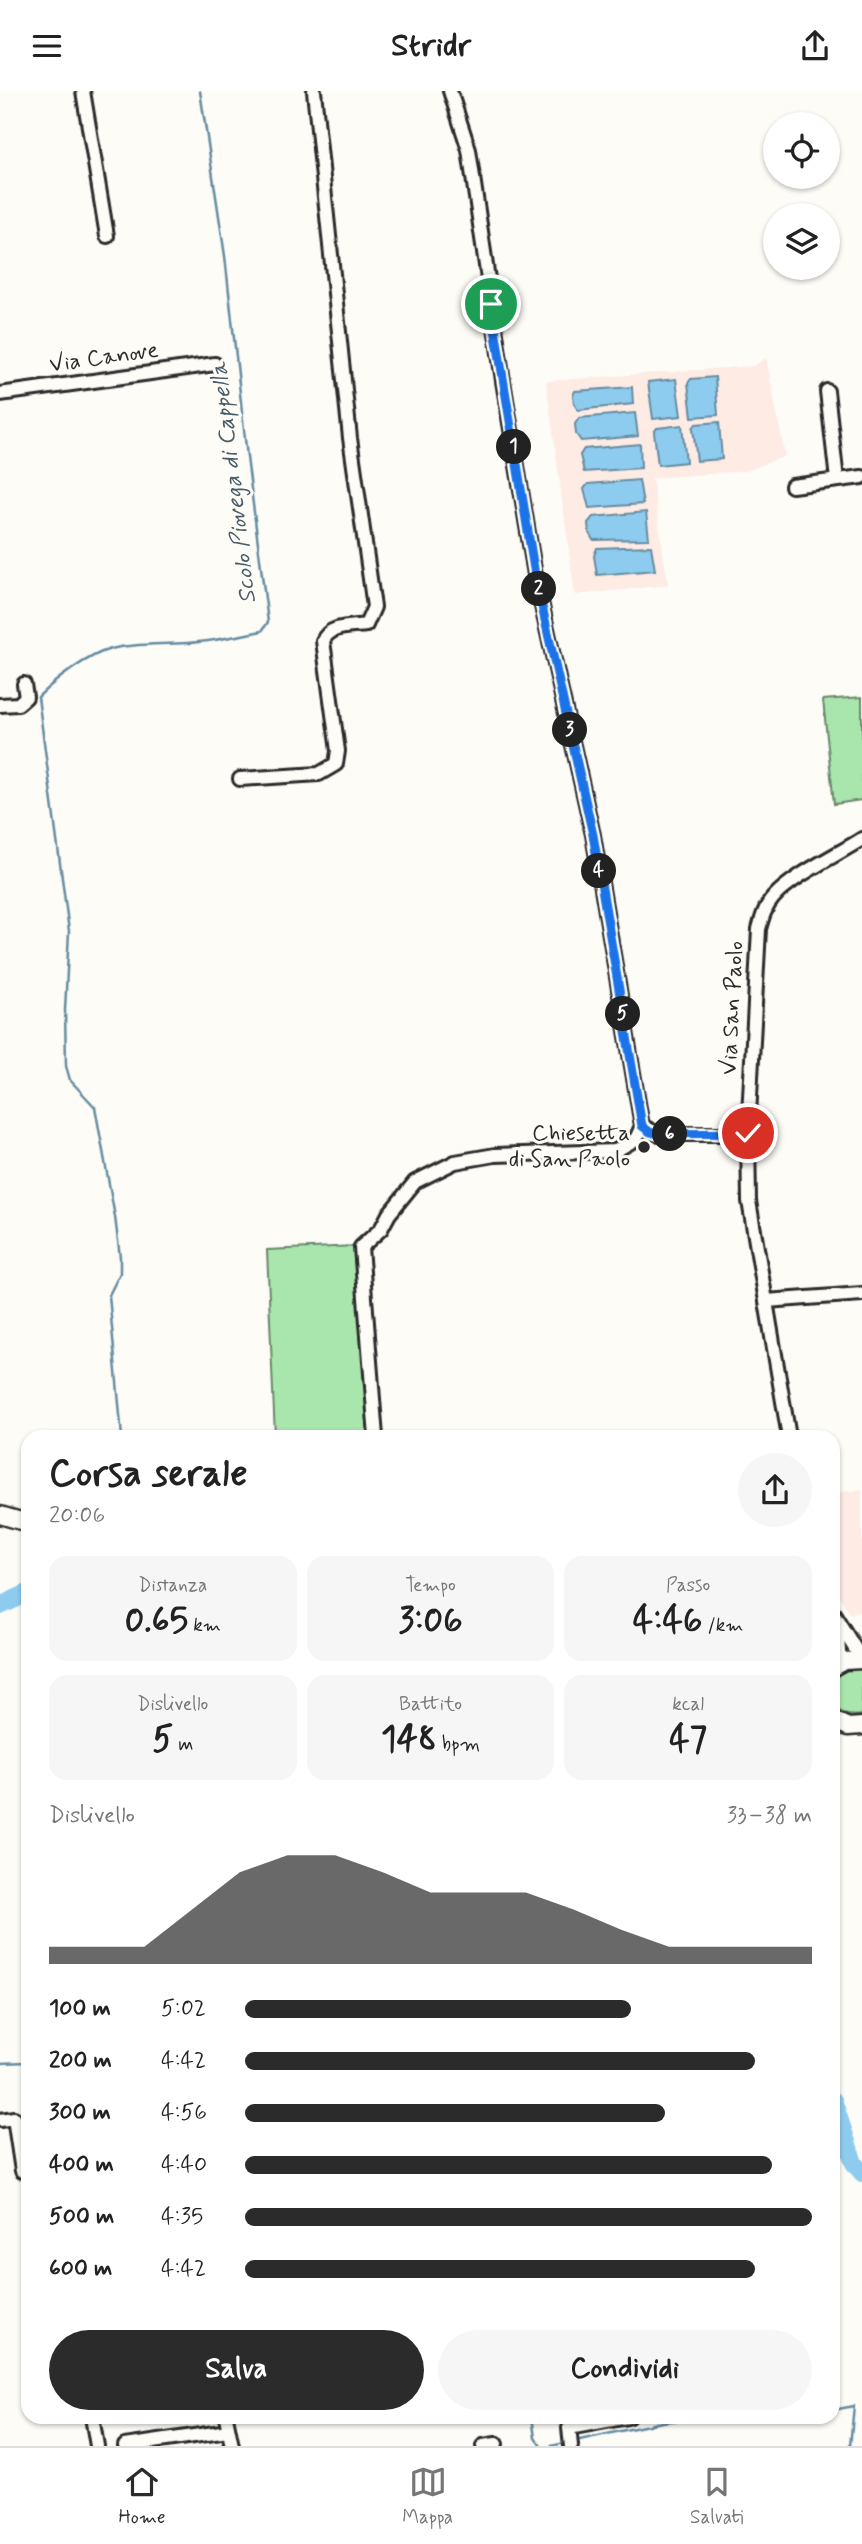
<!DOCTYPE html>
<html lang="it">
<head>
<meta charset="utf-8">
<style>
	:root { --surface:#fff; --page:#f6f6f6; --text:#222; --muted:#767676; --line:#e0e0e0; --accent:#2b2b2b }
	body { margin:0; font-family:Mynerve,sans-serif; background:var(--page); color:var(--text); height:100vh; display:flex; flex-direction:column; font-size:26px; white-space:nowrap }
	* { box-sizing:border-box; margin:0 }
	p { font-size:23px; color:var(--muted) }
	.icon { flex:none; width:38px; height:38px; fill:none; stroke:currentColor; stroke-width:2; stroke-linecap:round; stroke-linejoin:round }
	.map { position:relative; flex:1; overflow:hidden }
	.sheet { position:absolute; left:21px; top:1339px; width:819px; height:994px; display:flex; flex-direction:column; background:var(--surface); border-radius:21px; box-shadow:0 2px 5px #0004 }
	.sheet>* { flex:none }
	.buttons { position:absolute; left:763px; top:21px; display:grid; gap:14px }
	.buttons a { display:grid; place-items:center; width:77px; height:77px; border-radius:50%; background:var(--surface); box-shadow:0 2px 5px #0004; font-size:35px }
	.pin { position:absolute; display:grid; place-items:center; width:60px; height:60px; color:#fff; margin:-30px; border:4px solid #fff; border-radius:50%; box-shadow:0 2px 7px #0007 }
	.km { position:absolute; width:35px; height:35px; margin:-18px; border-radius:50%; background:#222; color:#fff; font-size:19px; line-height:35px; text-align:center }
	.round { display:grid; place-items:center; flex:none; width:74px; height:74px; border-radius:37px; background:var(--page) }
	.head { display:flex; align-items:center; justify-content:space-between; height:119px; padding:0 28px }
	h1 { font-size:38px; font-weight:800; line-height:52px }
	.metrics { display:grid; grid-template-columns:repeat(3,1fr); gap:10px; height:119px; padding:7px 28px }
	.metrics div { display:grid; align-content:center; border-radius:18px; background:var(--page); text-align:center }
	.metrics b { font-size:35px; font-weight:800 }
	.metrics small { font-size:19px; font-weight:400 }
	.metrics p { font-size:19px }
	.chart { height:196px; padding:14px 28px }
	.chart p { display:flex; justify-content:space-between }
	.chart svg { width:100%; height:126px; margin-top:7px; fill:var(--accent); opacity:.7 }
	.action { display:flex; gap:14px; margin-top:auto; padding:14px 28px }
	.action a { flex:1; height:80px; border-radius:42px; background:var(--accent); color:#fff; font-size:28px; font-weight:800; line-height:80px; text-align:center }
	.action a+a { background:var(--page); color:var(--text) }
	ul { padding:0 28px; list-style:none; font-size:23px }
	li { display:grid; grid-template-columns:112px 84px 1fr; align-items:center; height:52px }
	li i { height:18px; border-radius:9px; background:var(--accent) }
	header { display:flex; justify-content:space-between; align-items:center; height:91px; padding:0 28px; background:var(--surface); font-size:32px; font-weight:800 }
	.dock { display:flex; justify-content:space-around; align-items:center; height:98px; border-top:2px solid var(--line); background:var(--surface); font-size:19px; color:var(--muted) }
	.dock a { display:grid; justify-items:center; gap:4px }
	.dock .current { color:var(--accent) }
	.map>svg:first-child { display:block }
</style>
</head>
<body>
<header><svg class="icon" aria-label="menu" viewBox="0 0 24 24"><path d="M4 6h16M4 12h16M4 18h16"/></svg>Stridr<svg class="icon" aria-label="share" viewBox="0 0 24 24"><path d="M12 15V3M7 8l5-5 5 5M5 13v7h14v-7"/></svg></header>
<div class="map">
<svg width="862" height="2355" viewBox="0 0 862 2355">
	<rect width="100%" height="100%" fill="#fdfcf7"/>
	<filter id="ink" filterUnits="userSpaceOnUse"><feTurbulence type="fractalNoise" baseFrequency=".0143" numOctaves="2"/><feDisplacementMap in="SourceGraphic" scale="14" xChannelSelector="R" yChannelSelector="G"/><feConvolveMatrix kernelMatrix="1 2 1 2 8 2 1 2 1" color-interpolation-filters="sRGB"/></filter>
	<g filter="url(#ink)">
		<g fill="#fdebe4">
			<polygon points="766,267 785,365 746,380 652,387 668,494 575,504 546,290 753,275"/>
			<polygon points="862,1399 862,1519 850,1523 833,1495 833,1402"/>
		</g>
		<g fill="#a9e6ad" stroke="#6a886c" stroke-width="2">
			<polygon points="862,606 862,709 834,713 823,609"/>
			<polygon points="356,1155 370,1346 275,1346 267,1159"/>
			<path d="M 850,1576 L 862,1577 L 862,1624 C 834,1628 833,1612 833,1590 L 843,1579 Z"/>
		</g>
		<g fill="#8eccef" stroke="#668ca1" stroke-width="2">
			<polygon points="715,286 718,324 692,326 688,292 691,288"/>
			<polygon points="676,288 681,325 653,328 648,291"/>
			<polygon points="632,296 633,313 578,319 574,313 573,304 575,300"/>
			<polygon points="635,322 638,345 581,350 576,343 575,333 579,327"/>
			<polygon points="719,331 722,368 697,370 693,337 696,333"/>
			<polygon points="682,334 686,371 658,374 654,341 657,337"/>
			<polygon points="640,353 641,377 584,381 580,364 584,358"/>
			<polygon points="639,389 643,413 589,417 584,398 588,393"/>
			<polygon points="646,421 649,448 593,449 589,442 588,432 593,426"/>
			<polygon points="651,455 655,479 597,484 594,465 597,457"/>
		</g>
		<g fill="none" stroke-linecap="round" stroke-linejoin="round">
			<g stroke="#668ca1" stroke-width="2.5">
				<path d="M 122,1346 L 109,1204 L 120,1182 L 120,1166 L 115,1126 L 95,1016 L 70,989 L 66,975 L 65,919 L 69,840 L 38,606 C 55,589 88,564 111,558 C 136,552 161,554 187,552 C 212,551 237,545 262,540 L 268,531 L 247,366 L 225,165 L 200,0"/>
				<polyline points="0,1972 28,1971"/>
				<polyline points="833,2319 854,2315 850,2355"/>
				<polyline points="532,2326 535,2347 541,2355"/>
				<polyline points="575,2350 662,2331 711,2326"/>
				<polyline points="551,2355 565,2352"/>
			</g>
			<g stroke="#8eccef" stroke-width="18">
				<polyline points="0,1515 28,1502"/>
				<polyline points="833,2009 854,2072 862,2082"/>
			</g>
			<g stroke="#2b2b2b" stroke-width="18">
				<g id="minor">
					<polyline points="83,0 107,145"/>
					<polyline points="827,300 837,389"/>
					<polyline points="0,303 215,273"/>
					<polyline points="792,395 862,386"/>
					<polyline points="0,614 18,613 26,606 24,593"/>
					<path d="M 240,688 L 319,683 L 336,673 L 338,660 L 323,550 C 329,534 351,536 366,534 L 374,516 L 350,347 L 314,0"/>
					<polyline points="642,1035 658,1043 748,1043"/>
					<polyline points="766,1210 862,1203"/>
					<polyline points="376,1346 361,1156 381,1138 389,1123 415,1091 455,1071 495,1064 615,1060 636,1048 642,1035 593,744 535,484 503,290 469,59 450,0"/>
					<path d="M 789,1346 L 749,1110 L 748,1043 L 759,838 C 762,827 765,816 773,807 C 792,785 837,764 862,748"/>
					<polyline points="833,1522 862,1569"/>
					<polyline points="836,1574 839,1561 837,1531"/>
					<polyline points="0,2029 14,2027 22,2080"/>
					<polyline points="92,2326 97,2355"/>
					<polyline points="226,2326 232,2355"/>
					<polyline points="125,2355 228,2340"/>
					<polyline points="483,2355 496,2353"/>
					<polyline points="571,2355 569,2337 628,2326"/>
				</g>
			</g>
			<g stroke="#2b2b2b" stroke-width="21">
				<g id="major">
					<polyline points="0,1424 28,1432"/>
					<polyline points="833,1576 844,1570 862,1569"/>
					<polyline points="833,1629 848,1636 862,1635"/>
				</g>
			</g>
			<use href="#minor" stroke="#fdfcf7" stroke-width="12"/>
			<use href="#major" stroke="#fdfcf7" stroke-width="16"/>
		</g>
	</g>
	<g fill="none" stroke-linecap="round" stroke-linejoin="round" filter="url(#ink)">
		<g stroke="#fff" stroke-width="14">
			<polyline id="route" points="491,213 535,484 593,744 642,1035 650,1041 658,1043 748,1042"/>
		</g>
		<use href="#route" stroke="#1a73e8" stroke-width="9"/>
	</g>
	<circle fill="#2b2b2b" stroke="#fdfcf7" stroke-width="2.5" cx="644" cy="1056" r="7"/>
	<g text-anchor="middle" dominant-baseline="central" stroke-width="6" stroke-linejoin="round" paint-order="stroke">
		<g font-size="23" fill="#2b2b2b" stroke="#fdfcf7">
			<text transform="translate(104 267) rotate(-8)">Via Canove</text>
			<text transform="translate(733 917) rotate(-87)">Via San Paolo</text>
		</g>
		<g font-size="23" fill="#2b2b2b" stroke="#fdfcf7" text-anchor="end">
			<text x="630" y="1043">Chiesetta<tspan x="630" dy="26">di San Paolo</tspan></text>
		</g>
		<g font-size="24" font-style="italic" fill="#495b66" stroke="#fdfcf7">
			<text transform="translate(234 392) rotate(-97)">Scolo Piovega di Cappella</text>
		</g>
	</g>
</svg>
<div class="buttons">
<a><svg class="icon" aria-label="locate" viewBox="0 0 24 24"><circle cx="12" cy="12" r="6"/><path d="M12 2v4M12 18v4M2 12h4M18 12h4"/></svg></a>
<a><svg class="icon" aria-label="layers" viewBox="0 0 24 24"><path d="M12 4l9 5-9 5-9-5zM3 14l9 5 9-5"/></svg></a>
</div>
<div class="pin" style="left:491px;top:213px;background:#1e9e55"><svg class="icon" aria-label="arrive" viewBox="0 0 24 24"><path d="M6 21V4h12l-3 4 3 4H6"/></svg></div>
<div class="pin" style="left:748px;top:1042px;background:#d93025"><svg class="icon" aria-label="check" viewBox="0 0 24 24"><path d="M5 12l5 5 9-10"/></svg></div>
<b class="km" style="left:514px;top:356px">1</b>
<b class="km" style="left:539px;top:498px">2</b>
<b class="km" style="left:570px;top:639px">3</b>
<b class="km" style="left:599px;top:780px">4</b>
<b class="km" style="left:623px;top:923px">5</b>
<b class="km" style="left:670px;top:1043px">6</b>
<section class="sheet">
<div class="head"><div><h1>Corsa serale</h1><p>20:06</p></div><a class="round"><svg class="icon" aria-label="share" viewBox="0 0 24 24"><path d="M12 15V3M7 8l5-5 5 5M5 13v7h14v-7"/></svg></a></div>
<div class="metrics">
<div><p>Distanza</p><b>0.65<small> km</small></b></div>
<div><p>Tempo</p><b>3:06</b></div>
<div><p>Passo</p><b>4:46<small> /km</small></b></div>
</div>
<div class="metrics">
<div><p>Dislivello</p><b>5<small> m</small></b></div>
<div><p>Battito</p><b>148<small> bpm</small></b></div>
<div><p>kcal</p><b>47</b></div>
</div>
<div class="chart"><p><span>Dislivello</span>33–38 m</p>
<svg viewBox="0 0 160 44" preserveAspectRatio="none"><path d="M0 44V38L10 38L20 38L30 25L40 12L50 6L60 6L70 12L80 19L90 19L100 19L110 25L120 32L130 38L140 38L150 38L160 38V44z"/></svg>
</div>
<ul>
<li><b>100 m</b>5:02<i style="width:68%"></i></li>
<li><b>200 m</b>4:42<i style="width:90%"></i></li>
<li><b>300 m</b>4:56<i style="width:74%"></i></li>
<li><b>400 m</b>4:40<i style="width:93%"></i></li>
<li><b>500 m</b>4:35<i style="width:100%"></i></li>
<li><b>600 m</b>4:42<i style="width:90%"></i></li>
</ul>
<div class="action"><a>Salva</a><a>Condividi</a></div>
</section>
</div>
<nav class="dock">
<a class="current"><svg class="icon" aria-label="home" viewBox="0 0 24 24"><path d="M3 11l9-7 9 7M6 9v11h12V9"/></svg>Home</a>
<a><svg class="icon" aria-label="map" viewBox="0 0 24 24"><path d="M3 6l6-2 6 2 6-2v14l-6 2-6-2-6 2zM9 4v14M15 6v14"/></svg>Mappa</a>
<a><svg class="icon" aria-label="saved" viewBox="0 0 24 24"><path d="M7 4h10v16l-5-4-5 4z"/></svg>Salvati</a>
</nav>
</body>
</html>
